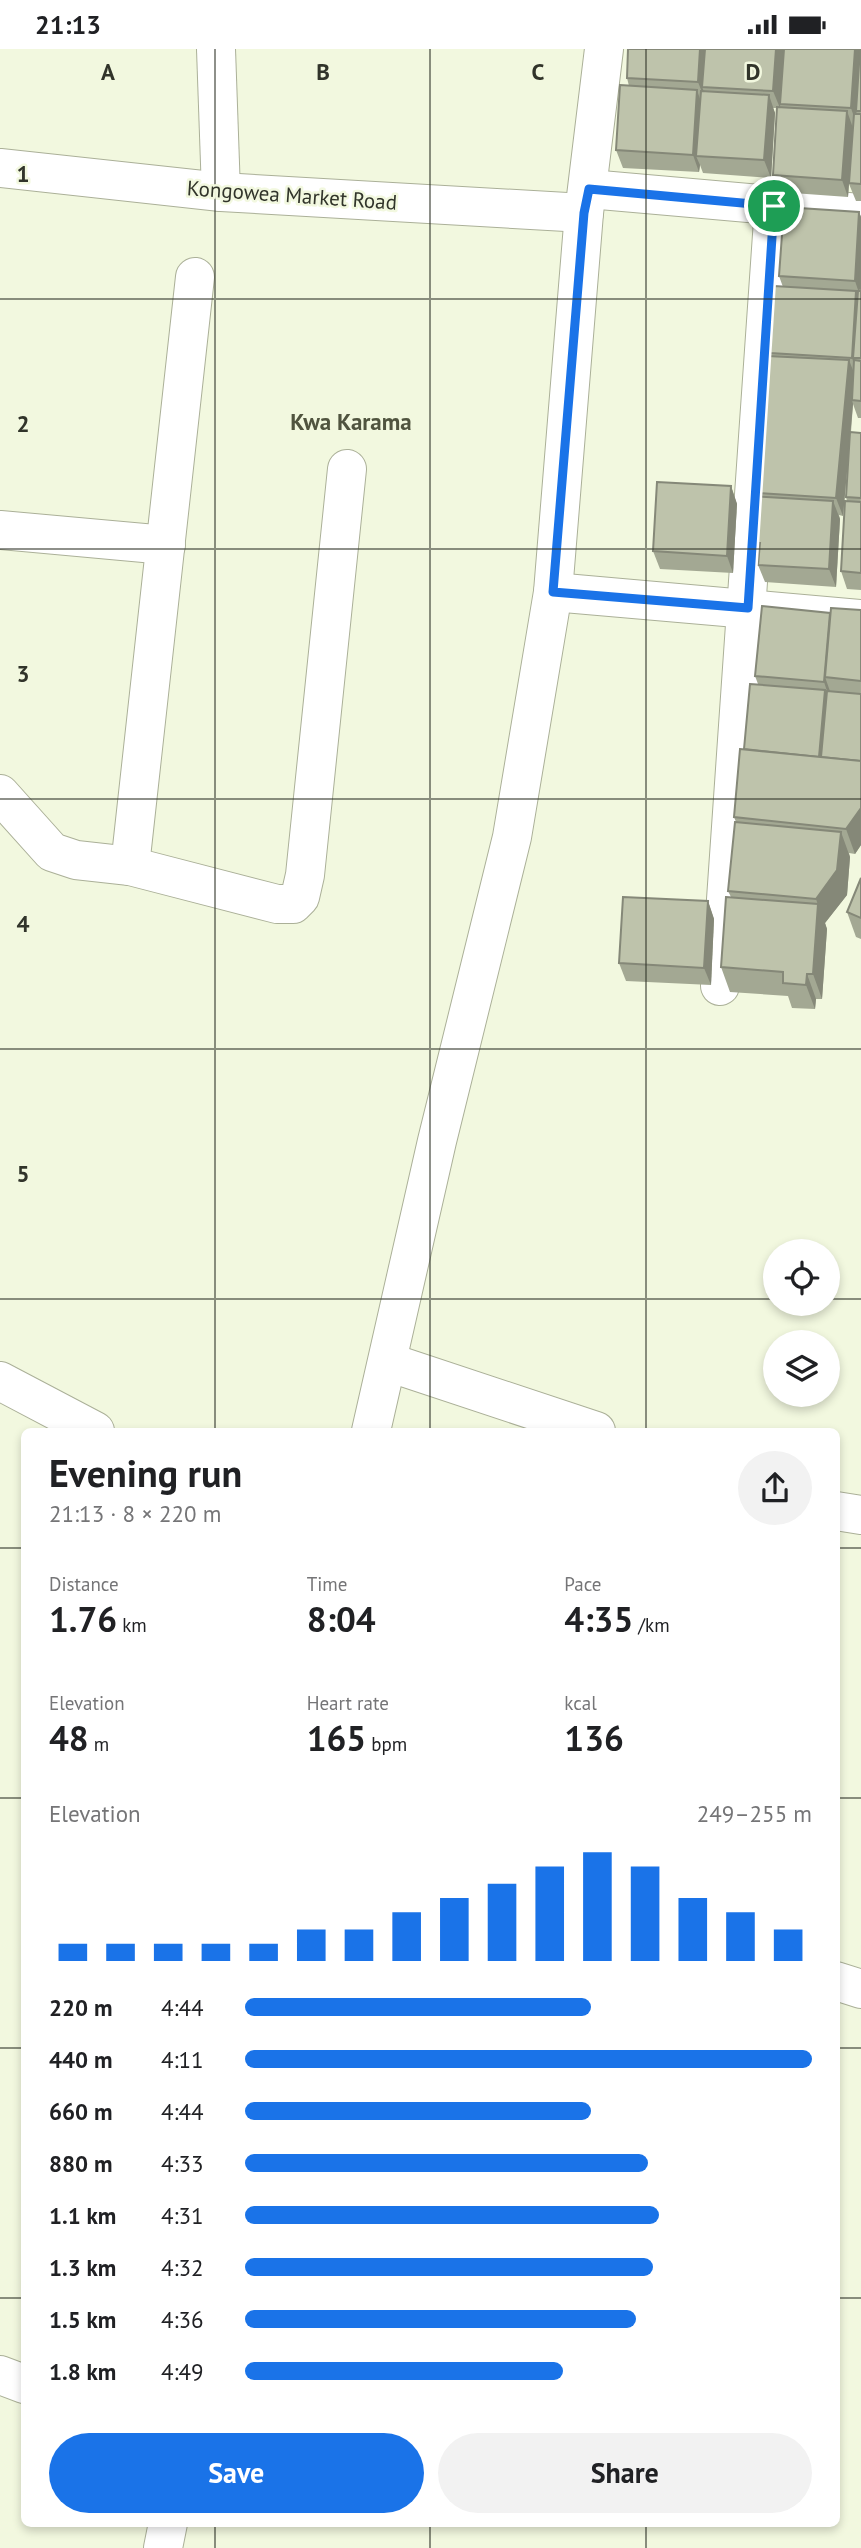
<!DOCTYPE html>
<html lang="en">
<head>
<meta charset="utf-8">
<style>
	:root { --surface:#fff; --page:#f2f2f2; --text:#202124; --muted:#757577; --accent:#1a73e8 }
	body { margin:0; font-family:"PT Sans",sans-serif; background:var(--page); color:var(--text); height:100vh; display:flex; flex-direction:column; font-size:26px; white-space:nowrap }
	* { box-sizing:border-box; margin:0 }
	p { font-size:23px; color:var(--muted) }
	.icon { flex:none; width:38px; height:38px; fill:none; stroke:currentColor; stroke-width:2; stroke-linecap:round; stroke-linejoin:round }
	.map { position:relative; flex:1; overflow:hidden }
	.sheet { position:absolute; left:21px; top:1379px; width:819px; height:1099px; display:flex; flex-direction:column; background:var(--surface); border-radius:10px; box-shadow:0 4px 10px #0003 }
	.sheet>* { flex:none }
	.controls { position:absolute; left:763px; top:1190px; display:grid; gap:14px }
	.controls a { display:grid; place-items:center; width:77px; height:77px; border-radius:50%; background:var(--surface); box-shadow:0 4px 10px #0003; font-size:35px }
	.pin { position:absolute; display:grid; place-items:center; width:60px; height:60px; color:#fff; margin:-30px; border:4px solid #fff; border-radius:50%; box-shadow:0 2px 7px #0007 }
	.round { display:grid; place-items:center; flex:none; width:74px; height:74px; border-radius:37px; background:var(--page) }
	.headline { display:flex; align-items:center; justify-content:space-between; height:119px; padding:0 28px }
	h1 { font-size:38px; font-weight:800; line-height:52px }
	.metrics { display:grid; grid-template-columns:repeat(3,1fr); gap:10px; height:119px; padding:7px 28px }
	.metrics div { display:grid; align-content:center }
	.metrics b { font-size:35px; font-weight:800 }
	.metrics small { font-size:19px; font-weight:400 }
	.metrics p { font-size:19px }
	.chart { height:196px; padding:14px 28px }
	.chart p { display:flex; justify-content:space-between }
	.chart svg { width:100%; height:126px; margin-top:7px; stroke:var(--accent); stroke-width:6 }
	.cta { display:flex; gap:14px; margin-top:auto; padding:14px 28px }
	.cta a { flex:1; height:80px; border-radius:42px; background:var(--accent); color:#fff; font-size:28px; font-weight:800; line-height:80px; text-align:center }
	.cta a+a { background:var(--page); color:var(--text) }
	ul { padding:0 28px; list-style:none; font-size:23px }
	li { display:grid; grid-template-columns:112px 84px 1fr; align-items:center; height:52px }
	li i { height:18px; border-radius:9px; background:var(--accent) }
	.status { display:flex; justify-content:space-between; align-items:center; height:49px; padding:0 35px; background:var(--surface); direction:ltr }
	.status svg { height:19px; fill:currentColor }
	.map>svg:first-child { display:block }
</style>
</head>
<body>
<div class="status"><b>21:13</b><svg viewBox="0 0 49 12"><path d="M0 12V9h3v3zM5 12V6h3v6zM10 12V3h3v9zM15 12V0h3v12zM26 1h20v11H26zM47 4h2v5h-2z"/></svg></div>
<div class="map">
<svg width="861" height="2499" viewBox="0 0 861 2499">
	<rect width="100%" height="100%" fill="#f2f8df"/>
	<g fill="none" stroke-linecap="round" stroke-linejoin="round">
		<g stroke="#abb098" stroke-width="40">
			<g id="street">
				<polyline points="216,0 221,143"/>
				<polyline points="0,119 221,143 584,164"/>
				<polyline points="589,140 861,164"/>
				<polyline points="0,481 166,496"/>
				<polyline points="553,543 861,570"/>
				<polyline points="0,745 52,803 76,811 130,817 277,855 293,855 300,848 305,826 347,420"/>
				<polyline points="130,817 195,228"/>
				<polyline points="720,937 774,157"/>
				<polyline points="388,1313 596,1382"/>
				<polyline points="0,1332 95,1382"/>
				<polyline points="371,1382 437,1092 512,788 553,543 584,164 604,0"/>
				<polyline points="836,1462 861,1466"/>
				<polyline points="836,1932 861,1940"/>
				<polyline points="0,2326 24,2335"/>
				<polyline points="163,2499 168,2474"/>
			</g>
		</g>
		<use href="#street" stroke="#fff" stroke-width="38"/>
	</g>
	<g fill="#a3a893">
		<polygon points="861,0 861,152 856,152 849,135 848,148 779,143 773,126 777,59 773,59 775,64 771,129 703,124 700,116 699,123 623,119 616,101 629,37 627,29"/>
		<polygon points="859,163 861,168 861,369 858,369 853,355 851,383 861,384 861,541 847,540 841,522 847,452 846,448 848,411 843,467 839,466 840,470 836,538 765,533 758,516 759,512 755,511 748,494 759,447 758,444 771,307 770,304 783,238 779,227"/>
		<polygon points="731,437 737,455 733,524 660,520 653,502"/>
		<polygon points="861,561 861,796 855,805 849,804 850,808 847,846 825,874 827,880 822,950 816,950 815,960 792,959 788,947 730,943 721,918 731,848 728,842 736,773 734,768 744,700 758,635 755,627 830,564"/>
		<polygon points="861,829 861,890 856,888 847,863"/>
		<polygon points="708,852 714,870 711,936 626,932 619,914"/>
	</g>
	<g fill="#858878">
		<polygon points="700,0 708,0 702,38 705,45 705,51 698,33"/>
		<polygon points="776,0 784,0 780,59 773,42"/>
		<polygon points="855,0 861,0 856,62 858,68 857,77 851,59"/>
		<polygon points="697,41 703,59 696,107 700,116 699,123 693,106"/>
		<polygon points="769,46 775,64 771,129 764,111"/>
		<polygon points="847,62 853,79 848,148 842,131"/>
		<polygon points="859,163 861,168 861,240 859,239 861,245 861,250 855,232"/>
		<polygon points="856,242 861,256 853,309 858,322 858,327 852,309"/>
		<polygon points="849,311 856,329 852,351 853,355 843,467 836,449"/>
		<polygon points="731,437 737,455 733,524 727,507"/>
		<polygon points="833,452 840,470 836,538 829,520"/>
		<polygon points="830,564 825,628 831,645 830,651 824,633"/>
		<polygon points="825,641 831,659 827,711 819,709"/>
		<polygon points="861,759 861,796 855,805 846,780"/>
		<polygon points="841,783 850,808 847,846 825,874 827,880 822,950 813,925 818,856 816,850"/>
		<polygon points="708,852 714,870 711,936 704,919"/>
		<polygon points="807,925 816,950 815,960 806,936"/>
	</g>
	<g fill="#bec3ab" stroke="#858878" stroke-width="2">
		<polygon points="628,0 700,0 698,33 627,29"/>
		<polygon points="705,0 776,0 773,42 702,38"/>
		<polygon points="784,0 855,0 851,59 780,55"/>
		<polygon points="860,0 861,0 861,62 856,62"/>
		<polygon points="620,36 697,41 693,106 616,101"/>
		<polygon points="701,42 769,46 764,111 696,107"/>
		<polygon points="777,58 847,62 842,131 773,126"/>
		<polygon points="854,65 861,65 861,135 849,134"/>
		<polygon points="784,158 859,163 855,232 779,227"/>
		<polygon points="861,208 861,240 859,239"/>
		<polygon points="774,237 856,242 852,309 770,304"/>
		<polygon points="858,242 861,242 861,309 853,309"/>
		<polygon points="767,307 849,311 836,449 758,444"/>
		<polygon points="854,311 861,312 861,352 852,351"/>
		<polygon points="850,383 861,384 861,449 846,448"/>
		<polygon points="657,433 731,437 727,507 653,502"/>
		<polygon points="751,447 833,452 829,520 758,516 760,494 748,494"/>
		<polygon points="845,452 861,453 861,524 841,522"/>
		<polygon points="762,557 830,564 824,633 755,627"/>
		<polygon points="831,559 861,561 861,632 825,628"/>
		<polygon points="750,635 825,641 819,708 744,700"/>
		<polygon points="827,642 861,645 861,712 821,708"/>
		<polygon points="740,700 861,712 861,759 846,780 734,768"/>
		<polygon points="735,773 841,783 837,821 816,850 728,842"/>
		<polygon points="861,829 861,869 847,863"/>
		<polygon points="623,848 708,852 704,919 619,914"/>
		<polygon points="726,848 818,855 813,925 807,925 806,936 783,934 783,923 721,918"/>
	</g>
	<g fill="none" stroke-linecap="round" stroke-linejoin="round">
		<g stroke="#fff" stroke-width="14">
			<polygon id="route" points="589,140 774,157 748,559 553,543 584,164"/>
		</g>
		<use href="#route" stroke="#1a73e8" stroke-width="9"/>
	</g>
	<path fill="none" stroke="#31342a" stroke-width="2" stroke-opacity="0.55" d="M 215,0 L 215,1382M 430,0 L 430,1382M 646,0 L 646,1382M 0,250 L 861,250M 0,500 L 861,500M 0,750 L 861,750M 0,1000 L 861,1000M 0,1250 L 775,1250M 828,1250 L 861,1250M 0,1499 L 24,1499M 836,1499 L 861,1499M 0,1749 L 24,1749M 836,1749 L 861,1749M 0,1999 L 24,1999M 836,1999 L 861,1999M 0,2249 L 24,2249M 836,2249 L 861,2249M 215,2474 L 215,2499M 430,2474 L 430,2499M 646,2474 L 646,2499"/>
	<g text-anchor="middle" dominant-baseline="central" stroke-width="5" stroke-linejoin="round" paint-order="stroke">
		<g font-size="21" fill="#31342a" stroke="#f2f8df">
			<text transform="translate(292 146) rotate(4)">Kongowea Market Road</text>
		</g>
		<g font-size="23" font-weight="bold" fill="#50543f" stroke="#f2f8df">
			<text x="351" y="372">Kwa Karama</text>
		</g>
	</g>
	<g font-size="23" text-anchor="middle" font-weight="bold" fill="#31342a" stroke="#f2f8df" stroke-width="5" stroke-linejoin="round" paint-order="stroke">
		<text x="108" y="31">A</text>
		<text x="323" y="31">B</text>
		<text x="538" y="31">C</text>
		<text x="753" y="31">D</text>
		<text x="23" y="133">1</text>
		<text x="23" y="383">2</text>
		<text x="23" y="633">3</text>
		<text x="23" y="883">4</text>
		<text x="23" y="1133">5</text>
	</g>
</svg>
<div class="controls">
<a><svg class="icon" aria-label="locate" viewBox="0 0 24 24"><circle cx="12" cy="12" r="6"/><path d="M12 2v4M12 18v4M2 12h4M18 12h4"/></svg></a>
<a><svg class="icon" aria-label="layers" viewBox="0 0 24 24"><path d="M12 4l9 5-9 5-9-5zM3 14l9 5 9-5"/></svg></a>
</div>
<div class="pin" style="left:774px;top:157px;background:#1e9e55"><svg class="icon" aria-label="arrive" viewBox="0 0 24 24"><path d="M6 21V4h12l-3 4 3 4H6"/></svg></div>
<section class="sheet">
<div class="headline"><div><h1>Evening run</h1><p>21:13 · 8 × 220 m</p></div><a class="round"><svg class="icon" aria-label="share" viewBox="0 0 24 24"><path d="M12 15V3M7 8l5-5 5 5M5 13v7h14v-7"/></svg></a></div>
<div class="metrics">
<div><p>Distance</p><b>1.76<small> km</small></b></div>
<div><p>Time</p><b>8:04</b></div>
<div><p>Pace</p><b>4:35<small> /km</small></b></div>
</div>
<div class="metrics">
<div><p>Elevation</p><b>48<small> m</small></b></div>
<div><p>Heart rate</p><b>165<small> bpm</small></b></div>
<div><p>kcal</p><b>136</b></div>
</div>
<div class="chart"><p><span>Elevation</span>249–255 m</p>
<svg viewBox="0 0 160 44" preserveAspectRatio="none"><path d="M5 44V38M15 44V38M25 44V38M35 44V38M45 44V38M55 44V33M65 44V33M75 44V27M85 44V22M95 44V17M105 44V11M115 44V6M125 44V11M135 44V22M145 44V27M155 44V33"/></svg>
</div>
<ul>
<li><b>220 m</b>4:44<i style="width:61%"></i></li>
<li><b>440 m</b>4:11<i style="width:100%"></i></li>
<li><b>660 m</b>4:44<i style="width:61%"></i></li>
<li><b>880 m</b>4:33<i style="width:71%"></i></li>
<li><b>1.1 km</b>4:31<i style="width:73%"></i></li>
<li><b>1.3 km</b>4:32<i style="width:72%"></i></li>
<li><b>1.5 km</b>4:36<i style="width:69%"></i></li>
<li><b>1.8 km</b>4:49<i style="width:56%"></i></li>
</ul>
<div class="cta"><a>Save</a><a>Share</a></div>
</section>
</div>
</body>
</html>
